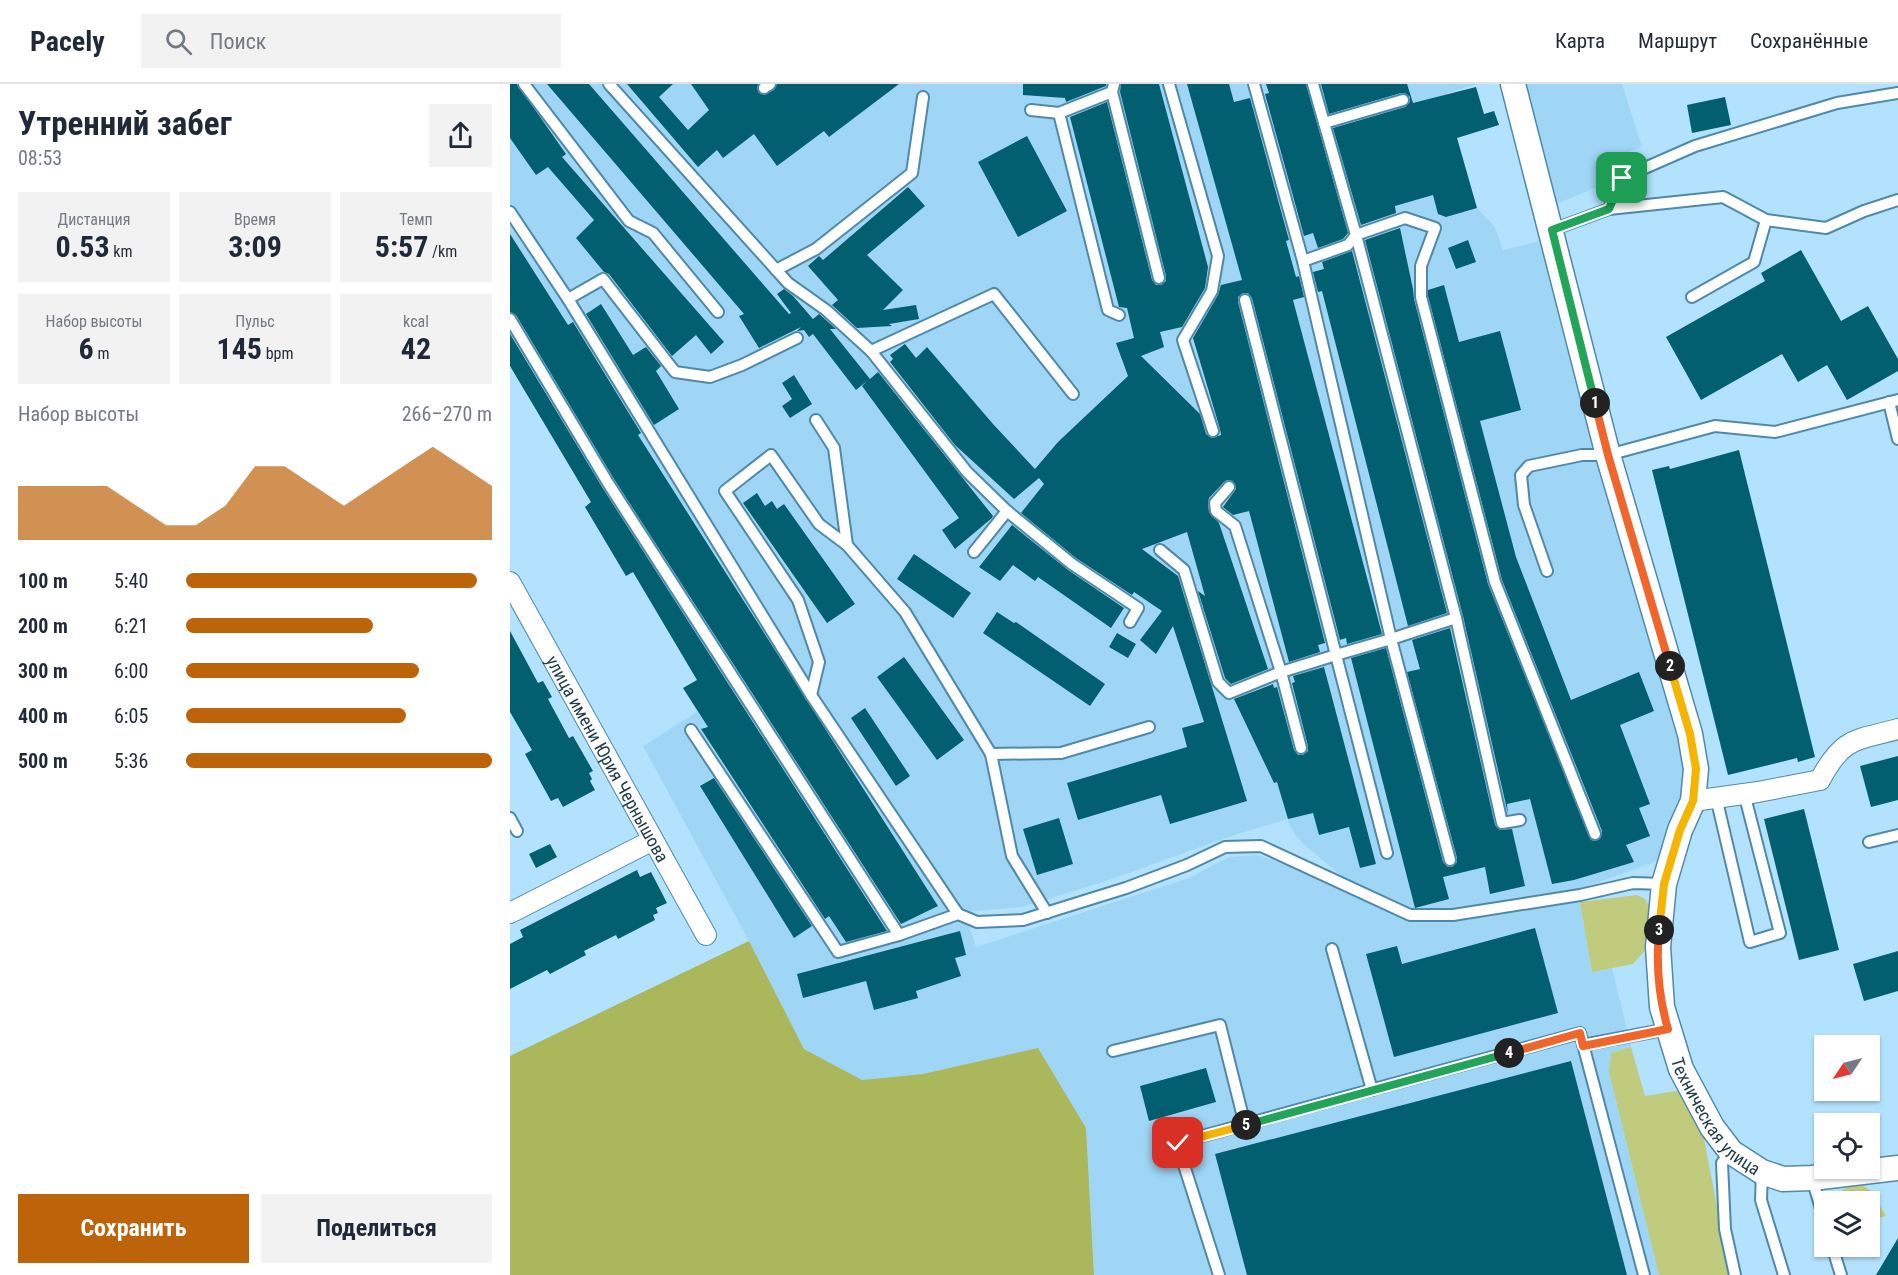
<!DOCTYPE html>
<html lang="ru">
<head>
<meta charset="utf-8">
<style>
	:root { --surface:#fff; --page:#f2f2f3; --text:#1f2937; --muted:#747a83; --line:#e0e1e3; --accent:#bd6309 }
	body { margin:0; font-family:"Roboto Condensed",sans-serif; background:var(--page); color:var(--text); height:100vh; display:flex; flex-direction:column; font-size:22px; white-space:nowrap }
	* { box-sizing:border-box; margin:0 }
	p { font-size:20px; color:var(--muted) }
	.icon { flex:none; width:33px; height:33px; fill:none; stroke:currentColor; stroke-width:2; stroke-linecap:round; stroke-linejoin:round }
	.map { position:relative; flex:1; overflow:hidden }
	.side { display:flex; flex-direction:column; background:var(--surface); width:510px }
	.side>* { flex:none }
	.needle { width:39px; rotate:235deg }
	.buttons { position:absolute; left:1304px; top:951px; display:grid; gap:12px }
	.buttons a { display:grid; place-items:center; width:66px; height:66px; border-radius:0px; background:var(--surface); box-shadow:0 2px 4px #0004; font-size:30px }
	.pin { position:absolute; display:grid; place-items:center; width:51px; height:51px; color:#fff; margin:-26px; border-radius:12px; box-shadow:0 3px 9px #0006 }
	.km { position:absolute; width:30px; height:30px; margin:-15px; border-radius:50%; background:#222; color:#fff; font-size:16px; line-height:30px; text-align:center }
	.round { display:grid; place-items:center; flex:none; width:63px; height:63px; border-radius:0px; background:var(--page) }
	.headline { display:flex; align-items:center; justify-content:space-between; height:102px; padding:0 18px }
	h1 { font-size:33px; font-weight:700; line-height:45px }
	.stats { display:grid; grid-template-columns:repeat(3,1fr); gap:9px; height:102px; padding:6px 18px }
	.stats div { display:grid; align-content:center; border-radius:0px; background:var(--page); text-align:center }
	.stats b { font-size:30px; font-weight:700 }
	.stats small { font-size:16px; font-weight:400 }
	.stats p { font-size:16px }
	.chart { height:168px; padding:12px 18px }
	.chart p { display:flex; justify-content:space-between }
	.chart svg { width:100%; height:108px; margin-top:6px; fill:var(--accent); opacity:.7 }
	.primary-button { display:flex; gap:12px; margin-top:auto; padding:12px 18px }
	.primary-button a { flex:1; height:69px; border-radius:0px; background:var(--accent); color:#fff; font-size:24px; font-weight:700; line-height:69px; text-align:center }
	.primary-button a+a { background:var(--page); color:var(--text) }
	ul { padding:0 18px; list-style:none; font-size:20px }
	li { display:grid; grid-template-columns:96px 72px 1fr; align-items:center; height:45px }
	li i { height:15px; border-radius:8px; background:var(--accent) }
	header { display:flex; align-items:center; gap:36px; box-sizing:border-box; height:84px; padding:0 30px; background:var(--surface); border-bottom:2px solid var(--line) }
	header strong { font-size:28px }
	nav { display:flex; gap:33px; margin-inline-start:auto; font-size:21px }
	.search { width:420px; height:54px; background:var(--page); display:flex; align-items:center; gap:15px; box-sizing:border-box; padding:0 21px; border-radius:0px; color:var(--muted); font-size:22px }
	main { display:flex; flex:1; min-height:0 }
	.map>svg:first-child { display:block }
</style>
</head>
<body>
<header>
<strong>Pacely</strong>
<div class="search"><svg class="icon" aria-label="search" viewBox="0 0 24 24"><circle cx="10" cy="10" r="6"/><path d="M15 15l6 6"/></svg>Поиск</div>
<nav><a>Карта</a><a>Маршрут</a><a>Сохранённые</a></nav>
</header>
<main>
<section class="side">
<div class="headline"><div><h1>Утренний забег</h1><p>08:53</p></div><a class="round"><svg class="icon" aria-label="share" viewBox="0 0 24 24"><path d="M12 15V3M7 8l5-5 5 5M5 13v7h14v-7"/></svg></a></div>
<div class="stats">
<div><p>Дистанция</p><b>0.53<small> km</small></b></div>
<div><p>Время</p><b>3:09</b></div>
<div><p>Темп</p><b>5:57<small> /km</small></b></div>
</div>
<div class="stats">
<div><p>Набор высоты</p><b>6<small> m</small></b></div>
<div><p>Пульс</p><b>145<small> bpm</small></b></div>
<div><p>kcal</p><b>42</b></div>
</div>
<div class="chart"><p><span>Набор высоты</span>266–270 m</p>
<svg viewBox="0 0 160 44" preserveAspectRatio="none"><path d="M0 44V22L10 22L20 22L30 22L40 30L50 38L60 38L70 30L80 14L90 14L100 22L110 30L120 22L130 14L140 6L150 14L160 22V44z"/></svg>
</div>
<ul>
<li><b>100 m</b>5:40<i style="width:95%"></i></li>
<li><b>200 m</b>6:21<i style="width:61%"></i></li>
<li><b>300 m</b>6:00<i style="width:76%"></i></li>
<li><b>400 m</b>6:05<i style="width:72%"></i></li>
<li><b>500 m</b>5:36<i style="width:100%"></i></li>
</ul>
<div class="primary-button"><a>Сохранить</a><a>Поделиться</a></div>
</section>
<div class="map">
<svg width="1388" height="1191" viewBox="0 0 1388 1191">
	<rect width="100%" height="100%" fill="#b3e2ff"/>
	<g fill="#a0d6f5">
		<polygon points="0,0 968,0 935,10 967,124 985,143 993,166 1034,156 1175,679 1176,702 1147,777 1070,805 944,824 902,826 833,793 791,758 779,742 778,735 718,753 605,794 512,823 455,828 466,863 679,794 719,773 749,771 805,793 902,838 944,838 1070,818 1082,888 1102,884 1121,963 1101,969 1099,988 1149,1191 584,1191 576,1044 413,990 352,996 294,965 239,857 133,662 187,628 173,604 187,596 123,488 116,492 75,423 81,418 0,282"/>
		<polygon points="1014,0 1112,0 1132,63 1118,68 1124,88 1046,120"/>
	</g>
	<g fill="#c0cb7e">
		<polygon points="1127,811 1135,815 1141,825 1137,864 1123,880 1082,888 1070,818"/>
		<polygon points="1121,963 1135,1012 1171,1006 1193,1049 1220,1191 1149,1191 1099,988 1101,969"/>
		<path d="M 1352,1101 L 1360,1106 L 1376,1132 L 1359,1137 L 1359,1118 L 1328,1117 C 1330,1102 1339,1103 1352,1101 Z"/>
	</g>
	<polygon fill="#abb75b" points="239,857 294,965 352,996 413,990 528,964 576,1044 584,1191 0,1191 0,972"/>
	<g fill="#015f70">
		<polygon points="0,0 7,0 56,70 52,73 214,258 201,270 186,251 162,272 99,190 94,188 66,154 84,136 38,83 26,91 0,54"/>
		<polygon points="37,0 79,0 279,230 281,229 267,210 274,205 283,212 303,235 309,230 326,245 320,245 360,295 368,288 483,432 482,434 445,465 432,446 449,434 352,302 357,297 346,306 303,250 299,253 294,246 287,247 291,243 249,264 229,232 234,230"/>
		<polygon points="117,0 163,0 149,13 178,46 199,26 181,0 248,0 248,8 254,11 264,6 267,0 389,0 319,53 314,47 267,82 244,50 213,74 207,66 188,83"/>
		<polygon points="513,0 596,0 596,2 556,18 555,14 513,11"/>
		<polygon points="611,0 649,0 698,183 695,204 672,243 650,248 654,263 631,272 690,330 696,350 702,354 711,351 710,345 683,254 708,211 711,201 732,196 677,0 719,0 724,18 740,14 779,156 776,157 786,193 789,192 794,213 783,216 872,550 837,560 836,554 830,556 742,214 738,209 733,209 728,213 728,218 815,559 808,561 810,568 779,578 739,427 723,431 713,423 726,405 723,397 717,396 714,398 699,414 698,419 699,428 709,439 758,585 721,600 715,594 688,507 695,512 677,448 632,465 668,492 737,717 660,740 651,711 568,736 557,699 677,663 672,644 694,638 663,542 646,570 630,556 652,527 624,508 622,511 566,474 511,429 534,400 529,394 504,415 445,361 380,278 383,275 380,271 395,260 406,274 417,263 483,340 525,385 548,358 618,292 606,259 624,254 617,224 609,223 560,33 597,18 642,196 646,201 651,201 656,197 656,192 610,8"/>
		<polygon points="756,0 796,0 838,149 833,155 808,164 803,149 794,152 755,10 759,9"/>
		<polygon points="811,0 897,0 903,19 966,3 974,30 984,27 989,41 947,54 967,124 936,133 928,130 923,111 885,122 886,129 851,141 823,44 895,23 900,18 900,13 895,9 891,9 819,30"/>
		<polygon points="1215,13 1221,41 1182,49 1177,21"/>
		<polygon points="517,52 557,127 508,153 468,78"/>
		<polygon points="398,103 415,122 357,171 393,206 373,226 406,221 409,235 379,240 382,242 347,244 322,221 328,216 298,182 309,172 313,176"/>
		<polygon points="890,144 903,205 904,215 978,500 1081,756 1084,757 1090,755 1092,747 992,496 918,212 918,206 934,201 949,258 990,247 1011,326 970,337 1006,473 1061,616 1129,588 1144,627 1110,641 1140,720 1129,724 1140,752 1116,761 1124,778 1064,796 1042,800 1020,715 997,720 998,730 953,532 855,156"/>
		<polygon points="0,150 58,241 63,238 131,349 128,351 428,822 391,840 104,395 6,231 0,228"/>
		<polygon points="958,156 966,178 946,185 938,164"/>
		<polygon points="1291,166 1331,237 1358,222 1388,275 1388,287 1337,316 1317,281 1288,298 1272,270 1191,316 1156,253 1255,197 1251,189"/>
		<polygon points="842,167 937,529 898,542 812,207 808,208 803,188 814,185 812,178"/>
		<polygon points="91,220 123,271 136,263 151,282 146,287 169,325 144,341 76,230"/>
		<polygon points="0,250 92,403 377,847 336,858 319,832 315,835 191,645 198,643 173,604 187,596 123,488 116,492 75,423 81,418 0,282"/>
		<polygon points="284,291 302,320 280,334 272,322 282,315 272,299"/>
		<polygon points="1229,366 1305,673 1288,678 1287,674 1218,691 1142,386 1159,382 1160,385"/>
		<polygon points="247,409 255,422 262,417 267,425 274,420 345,520 317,539 233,419"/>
		<polygon points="502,441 558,486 614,524 601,544 528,493 525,497 503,481 490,497 469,483"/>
		<polygon points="404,470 461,509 443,534 387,495"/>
		<polygon points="487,528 504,539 506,538 595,600 580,622 473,549"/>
		<polygon points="940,544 985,741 990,746 1002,745 1015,802 980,810 975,783 933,793 939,815 905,824 841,574 876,564 933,778 938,783 942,783 947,778 947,774 897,588 910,585 902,556"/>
		<polygon points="0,547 28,599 33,597 42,613 38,615 59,654 63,652 83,687 79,689 82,695 80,697 85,706 53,723 48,714 41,717 15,670 22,666 0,628"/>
		<polygon points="607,549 626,560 618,574 599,563"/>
		<polygon points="394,573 454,656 427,676 367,593"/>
		<polygon points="814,583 866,780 850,784 839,743 809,751 803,729 778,735 767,698 764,699 724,615 763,600 764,604 767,603 784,666 788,671 793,671 798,667 798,662 782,599 785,598 783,592"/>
		<polygon points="355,624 400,692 386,702 341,634"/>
		<polygon points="1388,672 1388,716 1361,723 1350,682"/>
		<polygon points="204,694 302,842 284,854 190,702"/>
		<polygon points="1294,725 1329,866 1289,876 1254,735"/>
		<polygon points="549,734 563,780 527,791 513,745"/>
		<polygon points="40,760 47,773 26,784 19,770"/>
		<polygon points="127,786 130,793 141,788 157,819 146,824 148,829 143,831 145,836 108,855 106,851 74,867 76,871 40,890 37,886 0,905 0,860 13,853 10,846"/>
		<polygon points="1025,844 1048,929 884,973 856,870 887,862 892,880"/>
		<polygon points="450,847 456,871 445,874 451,892 406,907 408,914 364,926 356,897 293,914 287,890"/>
		<polygon points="1388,867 1388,907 1354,917 1343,880"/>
		<polygon points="1061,977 1117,1191 737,1191 705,1070"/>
		<polygon points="696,984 706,1018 639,1037 630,1002"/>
		<polygon points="1388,1154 1388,1191 1366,1191"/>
	</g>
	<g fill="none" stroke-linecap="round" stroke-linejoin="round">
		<g stroke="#4f89aa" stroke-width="14">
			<g id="service">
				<polyline points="14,0 119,137 143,149 208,228"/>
				<polyline points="99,0 278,199 316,226 361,267 484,210 563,310"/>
				<polyline points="604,0 602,8 649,194"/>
				<polyline points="659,0 708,172 702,207 673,256 703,347"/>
				<polyline points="744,0 793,177 838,161 846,151"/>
				<polyline points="803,0 846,151 895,134 925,144 911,182 911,213 985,498 1085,750"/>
				<polyline points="254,4 260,0"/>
				<polyline points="521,26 549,29 602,8"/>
				<polyline points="549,29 598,226 609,231"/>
				<polyline points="814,39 893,16"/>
				<polyline points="1099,125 1112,94 1185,62 1327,19 1388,9"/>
				<polyline points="0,128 58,215 301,611 448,830 467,838 513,836 616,804 677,781 715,763 751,762 900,831 943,831 1070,811 1123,799 1154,800"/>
				<polyline points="1042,146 1099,125 1213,113 1256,136 1316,144 1354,127 1388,116"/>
				<polyline points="846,151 946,534"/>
				<polyline points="266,186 306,165 402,89 413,13"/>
				<polyline points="1182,213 1244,178 1256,136"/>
				<polyline points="58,215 93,195 165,288 200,293 232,281 287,254"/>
				<polyline points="735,216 826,571 881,555 793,177"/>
				<polyline points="0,235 98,399 389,851 448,830"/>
				<polyline points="361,267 457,388 497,427 562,480 628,524 620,538"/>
				<polyline points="1379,318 1388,355"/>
				<polyline points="306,336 324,364 337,461 395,528 481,670"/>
				<polyline points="719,403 705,419 706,427 725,442 771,588 826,571 877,769"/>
				<polyline points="650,466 674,486 708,598 719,609 771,588 791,664"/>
				<polyline points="464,468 497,427"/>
				<polyline points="1037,487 1014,421 1011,391 1019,382 1072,371 1098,371 1205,342 1265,348 1388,316"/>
				<polyline points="301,611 309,578 288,516 215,407 261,371 309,440 337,461"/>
				<polyline points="181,646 328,868 389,851"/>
				<polyline points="1206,713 1240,858 1270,849 1234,709"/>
				<polyline points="0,734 7,747"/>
				<polyline points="1359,758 1388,751"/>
				<polyline points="940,776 881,555 946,534 992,739 1010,736"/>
				<polyline points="537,829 502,772 481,670 551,669 639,643"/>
				<polyline points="822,865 862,1006"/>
				<polyline points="1073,961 1158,945"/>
				<polyline points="603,967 710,941 735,1041"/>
				<polyline points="1221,1068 1212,1079 1215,1145 1225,1191"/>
				<polyline points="1252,1088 1251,1116 1274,1191"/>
				<polyline points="1302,1094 1314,1135"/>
				<polyline points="1322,1162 1331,1191"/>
				<polyline points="709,1191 667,1059 1070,949 1134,1191"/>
			</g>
		</g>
		<g stroke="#4f89aa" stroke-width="22">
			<g id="minor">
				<path id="s1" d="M 0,498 L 196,851"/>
				<path d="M 1183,717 L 1248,708 L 1310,696 C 1333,653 1344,657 1388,645"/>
				<polyline points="0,829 143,756"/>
			</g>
		</g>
		<g stroke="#4f89aa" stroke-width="27">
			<g id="tertiary">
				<path id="s2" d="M 1003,0 L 1098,371 L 1180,650 L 1186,685 L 1183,717 L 1170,746 L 1154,800 L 1148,863 L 1152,923 L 1171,985 L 1202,1043 L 1221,1068 L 1252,1088 L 1273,1095 L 1302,1094 L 1388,1084"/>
			</g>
		</g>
		<use href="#service" stroke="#fff" stroke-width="10"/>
		<use href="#minor" stroke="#fff" stroke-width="20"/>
		<use href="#tertiary" stroke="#fff" stroke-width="24"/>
	</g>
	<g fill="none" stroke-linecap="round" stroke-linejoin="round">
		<g stroke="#fff" stroke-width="12">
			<polyline id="split-1" points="1085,319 1042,146 1099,125 1112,94"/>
		</g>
		<g stroke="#fff" stroke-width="12">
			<polyline id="split-2" points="1085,319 1098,371 1160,582"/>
		</g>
		<g stroke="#fff" stroke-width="12">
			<polyline id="split-3" points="1149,846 1154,800 1170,746 1183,717 1186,685 1180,650 1160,582"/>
		</g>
		<g stroke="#fff" stroke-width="12">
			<path id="split-4" d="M 999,969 L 1070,949 L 1073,962 L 1158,945 C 1149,914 1146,879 1149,846"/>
		</g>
		<g stroke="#fff" stroke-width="12">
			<polyline id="split-5" points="736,1041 999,969"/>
		</g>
		<g stroke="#fff" stroke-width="12">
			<polyline id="split-6" points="668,1059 736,1041"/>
		</g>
		<use href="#split-1" stroke="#22a559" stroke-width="8"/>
		<use href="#split-2" stroke="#f0652b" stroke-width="8"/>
		<use href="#split-3" stroke="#f5b400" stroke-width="8"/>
		<use href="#split-4" stroke="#f0652b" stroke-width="8"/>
		<use href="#split-5" stroke="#22a559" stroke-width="8"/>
		<use href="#split-6" stroke="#f5b400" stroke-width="8"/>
	</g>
	<g text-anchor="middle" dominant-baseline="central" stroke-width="6" stroke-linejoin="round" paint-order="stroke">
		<g font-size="18" fill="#1f3846" stroke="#fcfcfc">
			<text stroke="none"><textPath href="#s1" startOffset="202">улица имени Юрия Чернышова</textPath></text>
			<text stroke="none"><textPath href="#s2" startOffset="1077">Техническая улица</textPath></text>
		</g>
	</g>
</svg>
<div class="buttons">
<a><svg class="needle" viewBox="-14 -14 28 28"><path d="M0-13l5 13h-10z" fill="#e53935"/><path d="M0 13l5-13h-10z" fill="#747a83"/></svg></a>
<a><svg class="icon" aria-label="locate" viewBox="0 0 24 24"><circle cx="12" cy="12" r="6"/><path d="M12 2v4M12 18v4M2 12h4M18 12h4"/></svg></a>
<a><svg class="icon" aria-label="layers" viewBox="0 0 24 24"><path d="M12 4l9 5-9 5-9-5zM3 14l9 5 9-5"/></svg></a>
</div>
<div class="pin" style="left:1112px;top:94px;background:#1e9e55"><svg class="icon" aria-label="arrive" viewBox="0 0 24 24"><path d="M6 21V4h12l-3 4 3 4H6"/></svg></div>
<div class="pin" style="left:668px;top:1059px;background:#d93025"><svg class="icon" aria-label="check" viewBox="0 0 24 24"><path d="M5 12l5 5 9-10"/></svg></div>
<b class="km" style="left:1085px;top:319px">1</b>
<b class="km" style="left:1160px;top:582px">2</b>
<b class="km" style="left:1149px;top:846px">3</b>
<b class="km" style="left:999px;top:969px">4</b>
<b class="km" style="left:736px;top:1041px">5</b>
</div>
</main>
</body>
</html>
